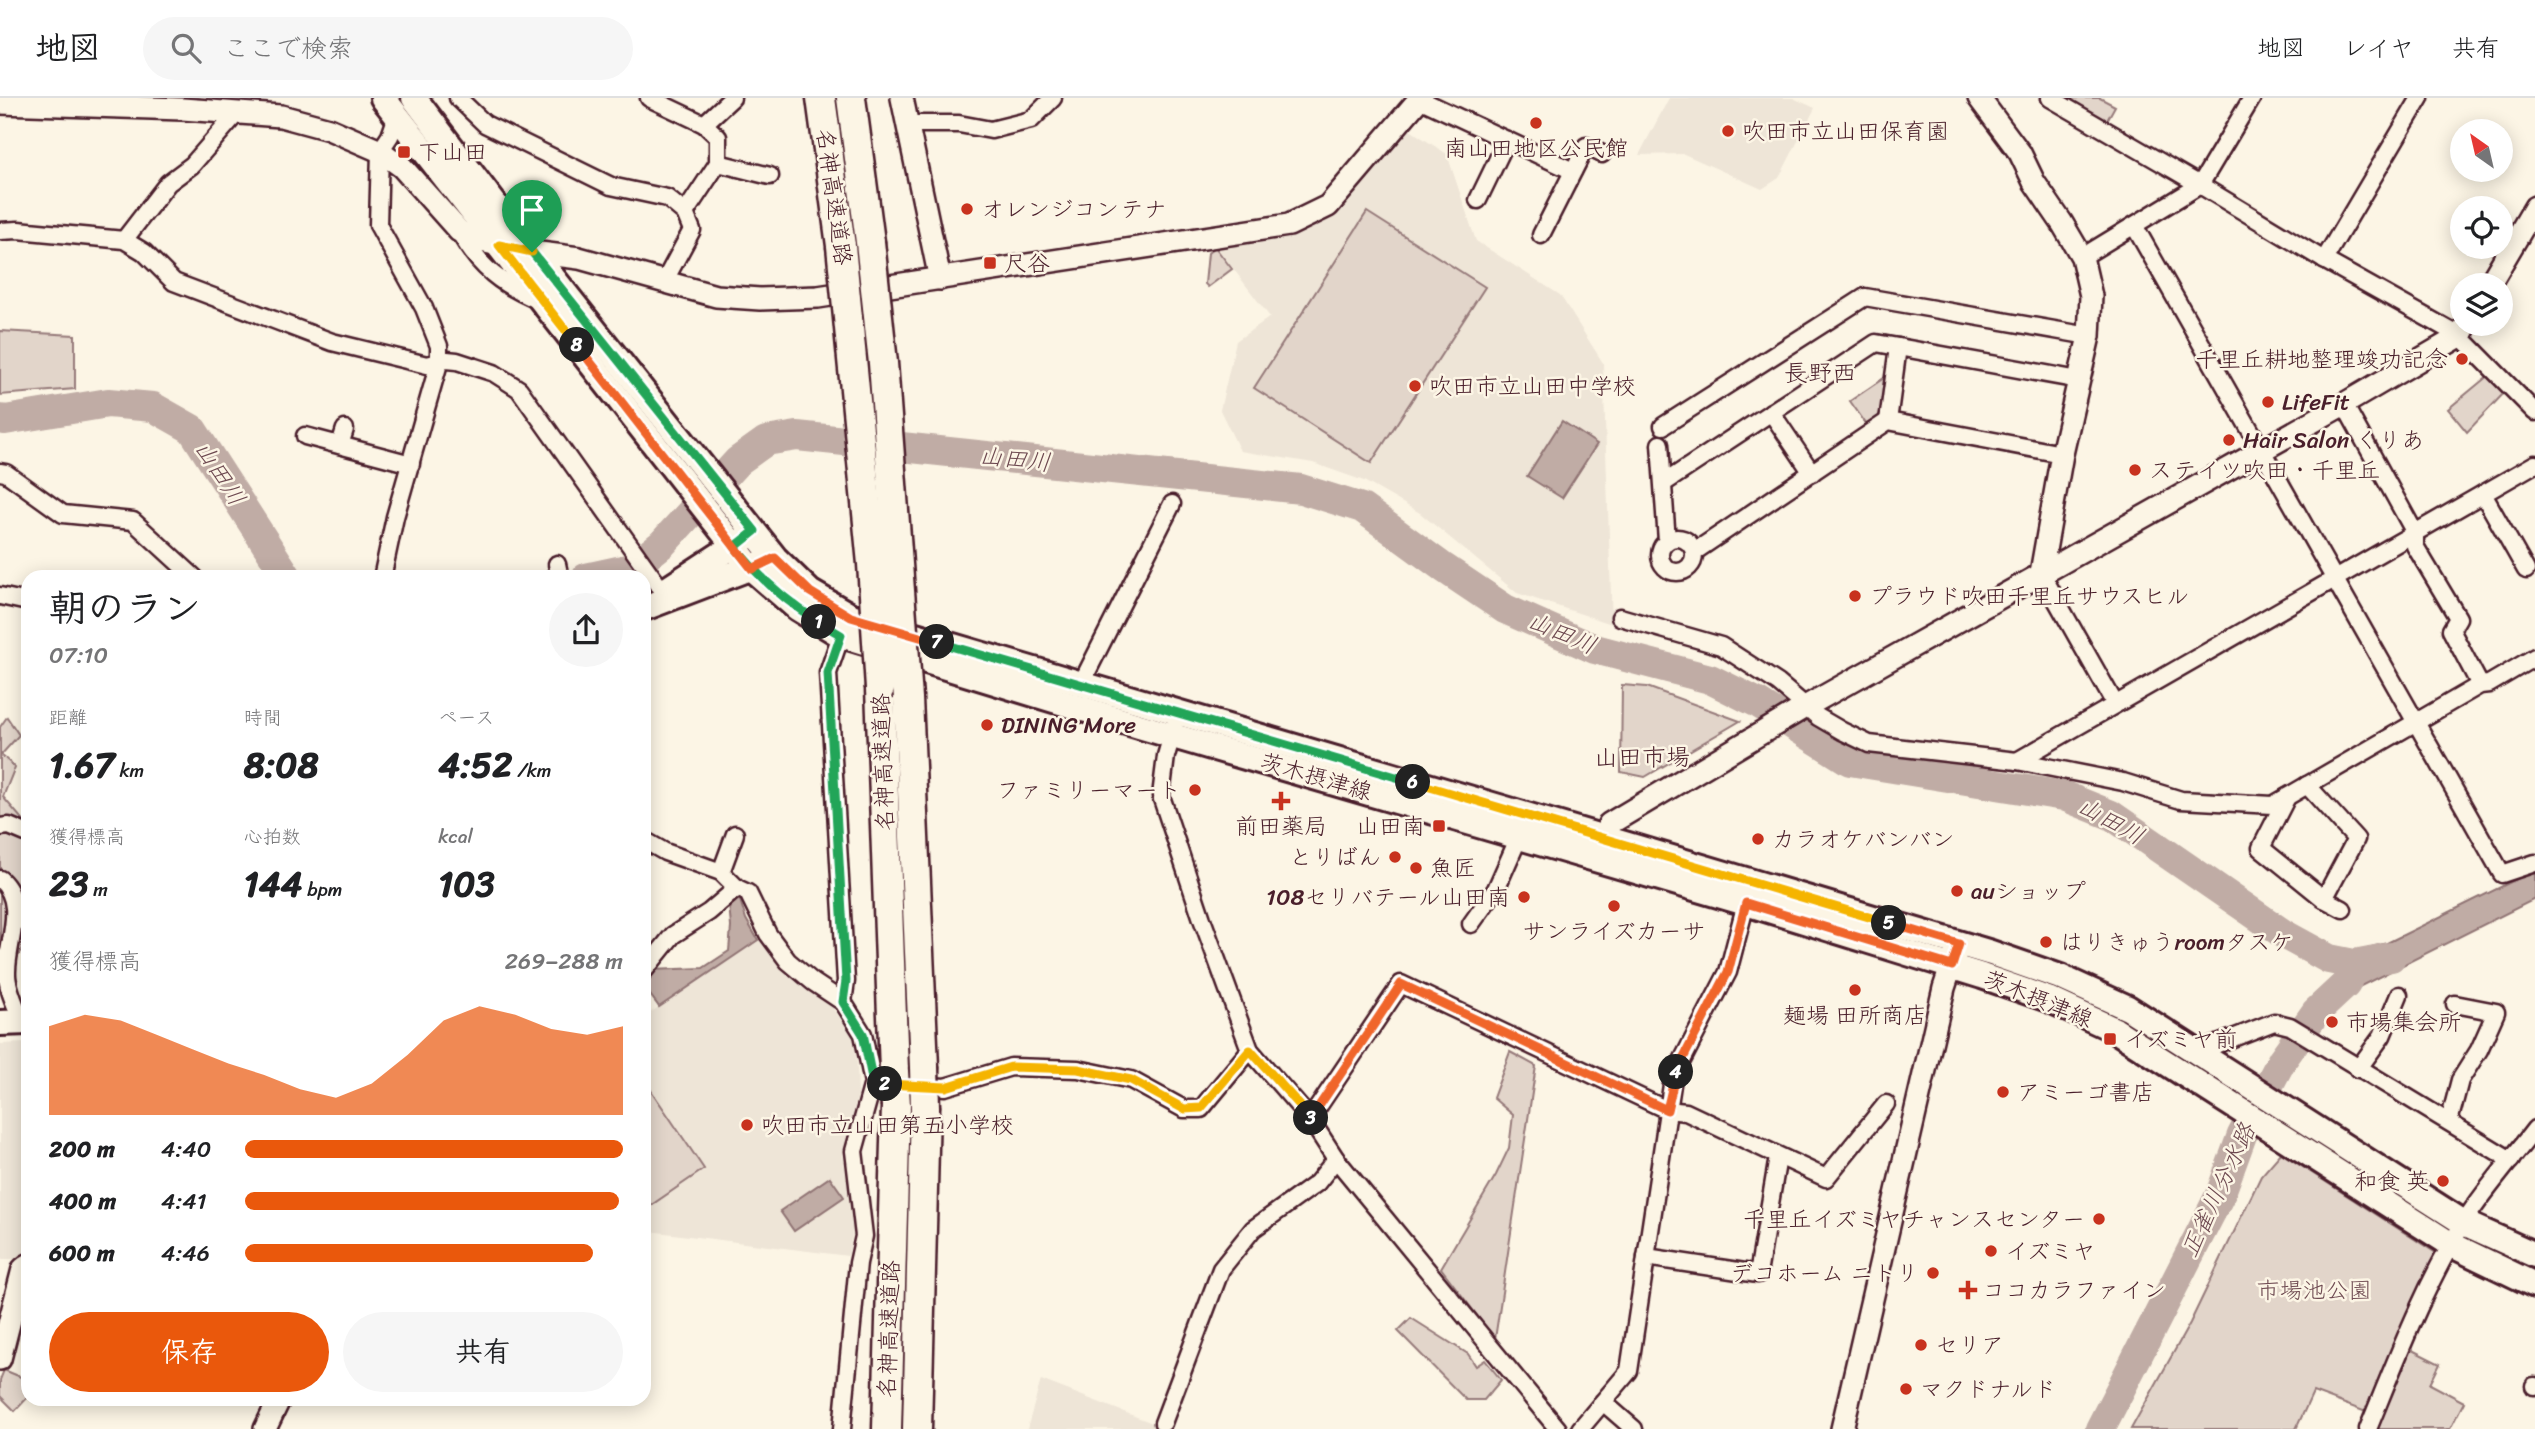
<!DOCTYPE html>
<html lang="ja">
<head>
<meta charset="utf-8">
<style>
	:root { --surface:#fff; --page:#f6f6f6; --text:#202124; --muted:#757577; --line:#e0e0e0; --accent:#ea580c }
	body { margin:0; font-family:Sriracha,"Klee One",sans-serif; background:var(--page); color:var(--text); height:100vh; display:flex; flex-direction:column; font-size:26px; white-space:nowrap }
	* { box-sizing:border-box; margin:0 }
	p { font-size:23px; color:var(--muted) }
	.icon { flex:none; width:38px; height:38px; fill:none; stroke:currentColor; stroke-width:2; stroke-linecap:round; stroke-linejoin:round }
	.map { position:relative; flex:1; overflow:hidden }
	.sheet { position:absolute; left:21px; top:472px; width:630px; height:836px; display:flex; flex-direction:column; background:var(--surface); border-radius:21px; box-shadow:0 4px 18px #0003 }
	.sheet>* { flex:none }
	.needle { width:46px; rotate:326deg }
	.fabs { position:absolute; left:2450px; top:21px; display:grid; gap:14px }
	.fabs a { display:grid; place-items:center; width:63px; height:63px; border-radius:50%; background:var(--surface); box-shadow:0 4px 18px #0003; font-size:35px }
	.pin { position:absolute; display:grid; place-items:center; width:60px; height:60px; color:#fff; margin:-72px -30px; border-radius:50% 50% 50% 0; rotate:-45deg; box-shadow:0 0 7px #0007 }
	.pin .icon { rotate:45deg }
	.km { position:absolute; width:35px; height:35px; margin:-18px; border-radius:50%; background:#222; color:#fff; font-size:19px; line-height:35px; text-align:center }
	.round { display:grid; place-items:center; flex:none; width:74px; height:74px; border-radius:37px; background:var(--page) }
	.overview { display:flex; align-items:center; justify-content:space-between; height:119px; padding:0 28px }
	h1 { font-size:38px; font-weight:700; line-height:52px }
	.metrics { display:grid; grid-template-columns:repeat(3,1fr); gap:10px; height:119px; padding:7px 28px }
	.metrics div { display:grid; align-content:center }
	.metrics b { font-size:35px; font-weight:700 }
	.metrics small { font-size:19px; font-weight:400 }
	.metrics p { font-size:19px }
	.chart { height:196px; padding:14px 28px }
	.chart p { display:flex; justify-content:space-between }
	.chart svg { width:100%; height:126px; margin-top:7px; fill:var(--accent); opacity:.7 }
	.action { display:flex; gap:14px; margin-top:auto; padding:14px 28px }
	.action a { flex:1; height:80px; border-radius:42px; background:var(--accent); color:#fff; font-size:28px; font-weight:700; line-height:80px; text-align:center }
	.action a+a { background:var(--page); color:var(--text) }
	ul { padding:0 28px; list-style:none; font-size:23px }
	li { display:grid; grid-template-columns:112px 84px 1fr; align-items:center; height:52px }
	li i { height:18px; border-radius:9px; background:var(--accent) }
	header { display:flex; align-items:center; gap:42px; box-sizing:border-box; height:98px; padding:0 35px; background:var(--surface); border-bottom:2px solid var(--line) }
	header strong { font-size:33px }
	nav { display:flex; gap:38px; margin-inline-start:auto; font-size:24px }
	.search { width:490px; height:63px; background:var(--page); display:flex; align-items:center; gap:18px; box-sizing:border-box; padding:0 24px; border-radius:38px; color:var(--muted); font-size:26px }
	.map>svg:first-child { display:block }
</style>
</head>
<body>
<header>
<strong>地図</strong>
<div class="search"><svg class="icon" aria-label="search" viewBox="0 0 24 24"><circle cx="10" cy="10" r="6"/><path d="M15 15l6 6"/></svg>ここで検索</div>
<nav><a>地図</a><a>レイヤ</a><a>共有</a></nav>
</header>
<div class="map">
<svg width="2535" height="1331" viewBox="0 0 2535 1331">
	<rect width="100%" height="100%" fill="#fcf5e5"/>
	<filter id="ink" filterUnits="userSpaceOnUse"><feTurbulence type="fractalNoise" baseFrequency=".0143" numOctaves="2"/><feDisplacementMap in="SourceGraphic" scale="14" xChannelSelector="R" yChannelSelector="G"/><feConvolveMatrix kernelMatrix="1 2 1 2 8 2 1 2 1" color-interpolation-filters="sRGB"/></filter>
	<g filter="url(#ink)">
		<g fill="#eee5d7">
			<polygon points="1669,0 1793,0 1815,10 1779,80 1762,91 1684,56 1639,57"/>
			<polygon points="1410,32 1447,56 1476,143 1560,197 1603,265 1612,526 1517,495 1420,415 1364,383 1313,365 1240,353 1220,312 1236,243 1270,219 1216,148 1285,138 1330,119"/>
			<polygon points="763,839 824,899 852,936 857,963 858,998 843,1057 854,1129 848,1158 649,1133 644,1134 644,919"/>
			<polygon points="28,945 28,1152 16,1161 0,1161 0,946"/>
			<polygon points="1041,1282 1168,1331 1027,1331"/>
		</g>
		<g fill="#e2d5ca" stroke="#967a7a" stroke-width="2">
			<polygon points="2071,0 2100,0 2115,8 2106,24 2069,2"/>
			<polygon points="1367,114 1485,189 1371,365 1254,290"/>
			<polygon points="1215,149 1232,171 1208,189 1205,186 1208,155"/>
			<polygon points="0,233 75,237 75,291 0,297"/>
			<polygon points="2489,277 2506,293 2467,334 2448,311"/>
			<polygon points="1887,278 1879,319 1869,330 1850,303"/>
			<polygon points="1622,587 1647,589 1740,623 1645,679 1621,674"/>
			<path d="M 7,619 L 19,637 L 1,657 L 15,669 L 3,699 L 28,728 L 28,802 L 22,815 C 36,839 23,851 9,871 L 0,863 L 0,629 Z"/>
			<polygon points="1510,954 1536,968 1495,1241 1441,1170 1496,1077 1509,1050 1513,1017 1493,1000"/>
			<polygon points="644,982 704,1071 644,1112"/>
			<polygon points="2281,1055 2436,1155 2366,1314 2313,1294 2296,1331 2131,1331 2190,1225 2261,1078"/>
			<polygon points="1411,1220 1468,1256 1476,1268 1485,1262 1501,1282 1484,1302 1466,1302 1398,1233"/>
			<polygon points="2410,1251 2440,1266 2430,1286 2464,1304 2450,1331 2375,1331"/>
			<polygon points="4,1272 28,1282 28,1299 15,1313 0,1298 0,1282"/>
		</g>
		<g fill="#c0aca5" stroke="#917474" stroke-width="2">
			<polygon points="1562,323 1597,346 1562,400 1527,378"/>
			<polygon points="2535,772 2535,801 2359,889 2345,883 2355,853 2387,845"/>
			<path d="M 739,799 L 746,821 L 758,842 L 659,909 C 649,894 638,888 651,872 L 703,870 L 729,853 L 731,829 L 729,805 Z"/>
			<polygon points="830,1079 844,1099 794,1133 780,1113"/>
		</g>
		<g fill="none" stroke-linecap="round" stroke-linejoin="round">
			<g stroke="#c0aca5" stroke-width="30">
				<polyline points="0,321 5,322 108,305 153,309 192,331 288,480"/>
				<polyline points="586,480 632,470 662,446 738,363 766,343 797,338 1301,391 1362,410 1444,470 1505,511 1595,551 1710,581 1758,605 1850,663 2064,698 2111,717 2285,837 2329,861 2354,866 2391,859"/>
				<polyline points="2100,1331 2220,1097 2242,1037 2282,962 2316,914 2346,886 2354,866"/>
			</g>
			<g stroke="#4a1f2b" stroke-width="21">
				<g id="street">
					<polyline points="458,0 485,26 611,88 667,100 685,115 692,132 664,184"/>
					<polyline points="649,0 704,26 718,39 718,65 685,115"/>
					<polyline points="2050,0 2200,87 2324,162 2460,238 2535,314"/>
					<polyline points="1419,1 1573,73"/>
					<polyline points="704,26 732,0"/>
					<polyline points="908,26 959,26 991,32 1031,22 1053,0"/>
					<polyline points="718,65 770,78"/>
					<polyline points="1478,102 1507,42"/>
					<polyline points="2135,129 2502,776 2535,765"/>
					<polyline points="0,133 18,132 124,142 144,154 174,184 332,244 427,267 447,262 457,263 494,275 519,291 663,494"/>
					<path d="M 459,133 C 478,169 503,188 540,203"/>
					<polyline points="1541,137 1586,48 1602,56"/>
					<polyline points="124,142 168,85 192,67 237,15"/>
					<polyline points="2082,159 2200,87 2252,0"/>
					<polyline points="2324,162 2420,0"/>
					<polyline points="2344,306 2415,435 2415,448 2458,520 2451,532 2480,587"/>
					<polyline points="1771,314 1812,375"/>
					<polyline points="1888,323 1898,249"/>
					<polyline points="1663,328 1865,199 2089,238"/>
					<polyline points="305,338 411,366"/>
					<polyline points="1660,346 1667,443"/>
					<polyline points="340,347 345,331"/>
					<polyline points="0,374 6,375 63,416 133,423 195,480"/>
					<polyline points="1664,385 1876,245 2079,282"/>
					<polyline points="2483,396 2526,472"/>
					<circle cx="1677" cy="457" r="17"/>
					<polyline points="1694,454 1888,323 2062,356"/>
					<polyline points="557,466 560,480"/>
					<polyline points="2041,475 2115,606"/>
					<polyline points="382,480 395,419 439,265 439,248 424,210 378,127 380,53 390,38 397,18"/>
					<polyline points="0,498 28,504"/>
					<polyline points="1620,519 1721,548 1778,585 1818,619 1842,633 1869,646 2017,663 2123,684 2181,702 2273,707 2480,587 2489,586 2535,559"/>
					<polyline points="841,537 828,575 846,883 843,904"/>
					<polyline points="1081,586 1172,406"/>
					<polyline points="1174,630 1166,658 1161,698 1202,821 1250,952 1310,1021 1336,1061 1558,1331"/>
					<polyline points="2017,663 2535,366"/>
					<polyline points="2307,687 2356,741 2324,801"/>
					<polyline points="2287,699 2261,750 2324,801 2343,811"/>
					<polyline points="0,729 9,728 28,736"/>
					<polyline points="644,742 665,754 721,774 737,790 748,795 768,836 788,863 813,884 843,904 863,936 873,985 854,1053 864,1138 858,1165 842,1331"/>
					<polyline points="721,774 735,736"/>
					<path d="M 0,781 C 28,806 6,844 7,876 C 7,891 17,910 22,924"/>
					<polyline points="1471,826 1496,791 1519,739"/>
					<polyline points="644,873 673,837 709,814 737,790"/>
					<polyline points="2197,954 2274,924 2290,928 2511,1062"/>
					<polyline points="2358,971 2382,938 2399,897"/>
					<polyline points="917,987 945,989 1011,969 1078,971 1131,982 1184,1011 1201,1011 1250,952"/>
					<polyline points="1310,1021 1401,886 1667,1012 1686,1014 1826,1080 1886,1006"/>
					<polyline points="2449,1024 2460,982 2479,952 2496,914 2455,906"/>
					<polyline points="1646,1159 1758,1176 1778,1059"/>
					<polyline points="2534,1288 2535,1288"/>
					<polyline points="1603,1304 1634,1331"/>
					<polyline points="1163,1325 1221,1171 1253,1131 1317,1085 1336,1061"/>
					<polyline points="1580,1331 1629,1273 1673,980 1728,874 1746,805"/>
					<path d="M 2368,1331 C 2397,1260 2425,1186 2466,1121 C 2486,1090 2512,1061 2535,1031"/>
				</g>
			</g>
			<g stroke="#4a1f2b" stroke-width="26">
				<g id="secondary">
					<polyline points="902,0 940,181"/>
					<polyline points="1979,0 2020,55 2034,84 2062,125 2082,159 2091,198 2089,238 2062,356 2041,475"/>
					<polyline points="0,5 182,11 281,18 329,31 380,53 402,69 459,133 476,142 532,154 579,160 716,198 760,201 818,199 1289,127 1328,108 1420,0"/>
					<polyline points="2489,187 2535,109"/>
					<polyline points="1599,753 1609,726 1805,609 2344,306 2460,238 2467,226"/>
					<polyline points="0,1261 23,1171 28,1167"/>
					<polyline points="265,1331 279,1302"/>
					<polyline points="1842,1331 1944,890 1956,854"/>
				</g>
			</g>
			<g stroke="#4a1f2b" stroke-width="30">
				<g id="primary">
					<polyline points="383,0 752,471 797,510 841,537 1139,628 1746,805 1982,878 2048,901 2115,932 2452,1147 2535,1187"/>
					<polyline points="414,0 500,113 775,460 810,494 851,518 1638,750 1991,855 2060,879 2128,910 2464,1125 2535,1157"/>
					<polyline points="669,490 747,439"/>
					<polyline points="644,510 765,464"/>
					<polyline points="0,925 28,924"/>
				</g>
			</g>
			<g stroke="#4a1f2b" stroke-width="33">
				<g id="highway">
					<polyline points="821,0 841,148"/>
					<polyline points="851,0 870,144"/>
					<polyline points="880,590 894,973"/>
					<polyline points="908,600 924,969"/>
					<polyline points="887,1331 896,1008"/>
					<polyline points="917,1331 925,1010"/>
				</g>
			</g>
			<use href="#street" stroke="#fcf5e5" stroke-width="16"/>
			<use href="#secondary" stroke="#fcf5e5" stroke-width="21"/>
			<use href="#primary" stroke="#fcf5e5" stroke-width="24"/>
			<use href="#highway" stroke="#fcf5e5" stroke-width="28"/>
			<g stroke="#4a1f2b" stroke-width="33" stroke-linecap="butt">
				<g id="highway-bridge">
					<polyline points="870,144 883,265 908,600"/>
					<polyline points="841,148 872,466 880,590"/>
					<polyline points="924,969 925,1010"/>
					<polyline points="894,973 896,1008"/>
				</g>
			</g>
			<use href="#highway-bridge" stroke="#fcf5e5" stroke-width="28"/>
		</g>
	</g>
	<g fill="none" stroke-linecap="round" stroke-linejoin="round" filter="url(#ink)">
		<g stroke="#fff" stroke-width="14">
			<path id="split-1" d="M 532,154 L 755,433 L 735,449 C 758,479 787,504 819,524"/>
		</g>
		<g stroke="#fff" stroke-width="14">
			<polyline id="split-2" points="819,524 841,537 828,575 846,883 843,904 863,936 873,985 885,986"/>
		</g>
		<g stroke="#fff" stroke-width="14">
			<polyline id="split-3" points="885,986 946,989 1011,969 1078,971 1131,982 1184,1011 1201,1010 1250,952 1311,1020"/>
		</g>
		<g stroke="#fff" stroke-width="14">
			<polyline id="split-4" points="1311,1020 1401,886 1667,1012 1676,974"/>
		</g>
		<g stroke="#fff" stroke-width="14">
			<polyline id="split-5" points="1676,974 1728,874 1746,805 1952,868 1959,846 1889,825"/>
		</g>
		<g stroke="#fff" stroke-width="14">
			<polyline id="split-6" points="1413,684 1889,825"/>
		</g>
		<g stroke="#fff" stroke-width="14">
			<polyline id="split-7" points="937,544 1413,684"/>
		</g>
		<g stroke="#fff" stroke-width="14">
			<polyline id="split-8" points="577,247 752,471 775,460 810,494 851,519 937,544"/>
		</g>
		<g stroke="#fff" stroke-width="14">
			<polyline id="split-9" points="532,154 499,147 577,247"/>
		</g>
		<use href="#split-1" stroke="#22a559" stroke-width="9"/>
		<use href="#split-2" stroke="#22a559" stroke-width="9"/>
		<use href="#split-3" stroke="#f5b400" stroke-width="9"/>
		<use href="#split-4" stroke="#f0652b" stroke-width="9"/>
		<use href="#split-5" stroke="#f0652b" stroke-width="9"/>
		<use href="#split-6" stroke="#f5b400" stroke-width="9"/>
		<use href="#split-7" stroke="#22a559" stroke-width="9"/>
		<use href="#split-8" stroke="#f0652b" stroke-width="9"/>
		<use href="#split-9" stroke="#f5b400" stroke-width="9"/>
	</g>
	<g fill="#c8321e" stroke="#fcf5e5" stroke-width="2.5">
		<circle cx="1536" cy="25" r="7"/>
		<circle cx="1728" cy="33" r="7"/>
		<rect x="397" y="47" width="14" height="14" rx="3.5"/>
		<circle cx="967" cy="111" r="7"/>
		<rect x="983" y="158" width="14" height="14" rx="3.5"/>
		<circle cx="2462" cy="261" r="7"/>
		<circle cx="1415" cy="288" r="7"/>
		<circle cx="2268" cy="304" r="7"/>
		<circle cx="2229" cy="342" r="7"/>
		<circle cx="2135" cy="372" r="7"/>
		<circle cx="1855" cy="498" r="7"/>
		<circle cx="987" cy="627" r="7"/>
		<circle cx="1195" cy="692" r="7"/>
		<path d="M1277.5 692.5h7v7h7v7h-7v7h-7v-7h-7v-7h7z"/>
		<rect x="1432" y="721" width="14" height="14" rx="3.5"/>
		<circle cx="1758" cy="741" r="7"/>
		<circle cx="1395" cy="759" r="7"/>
		<circle cx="1416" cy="770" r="7"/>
		<circle cx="1957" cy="793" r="7"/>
		<circle cx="1524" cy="799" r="7"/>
		<circle cx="1614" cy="808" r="7"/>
		<circle cx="2046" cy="844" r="7"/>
		<circle cx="1855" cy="892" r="7"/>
		<circle cx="2332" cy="924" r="7"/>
		<rect x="2103" y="934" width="14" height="14" rx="3.5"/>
		<circle cx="2003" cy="994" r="7"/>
		<circle cx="747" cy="1027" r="7"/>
		<circle cx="2443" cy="1083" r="7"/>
		<circle cx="2099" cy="1121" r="7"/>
		<circle cx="1991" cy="1153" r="7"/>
		<circle cx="1933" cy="1175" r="7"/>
		<path d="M1964.5 1181.5h7v7h7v7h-7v7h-7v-7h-7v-7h7z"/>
		<circle cx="1921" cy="1247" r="7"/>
		<circle cx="1906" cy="1291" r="7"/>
	</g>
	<g text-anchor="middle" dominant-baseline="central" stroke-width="5" stroke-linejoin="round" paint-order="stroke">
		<g font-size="23" fill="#4a1f2b" stroke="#fcf5e5" text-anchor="start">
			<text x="1742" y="33">吹田市立山田保育園</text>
			<text x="1536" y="50" text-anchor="middle">南山田地区公民館</text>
			<text x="418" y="54">下山田</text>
			<text x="981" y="111">オレンジコンテナ</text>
			<text x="1004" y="165">尺谷</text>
			<text x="2448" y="261" text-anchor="end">千里丘耕地整理竣功記念</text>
			<text x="1429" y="288">吹田市立山田中学校</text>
			<text x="2282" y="304">LifeFit</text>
			<text x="2243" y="342">Hair Salon くりあ</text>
			<text x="2149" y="372">ステイツ吹田・千里丘</text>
			<text x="1869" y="498">プラウド吹田千里丘サウスヒル</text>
			<text x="1001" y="627">DINING More</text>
			<text x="1181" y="692" text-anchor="end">ファミリーマート</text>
			<text x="1281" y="728" text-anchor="middle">前田薬局</text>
			<text x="1425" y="728" text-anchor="end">山田南</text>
			<text x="1772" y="741">カラオケバンバン</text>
			<text x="1381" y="759" text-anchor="end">とりばん</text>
			<text x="1430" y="770">魚匠</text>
			<text x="1971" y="793">auショップ</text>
			<text x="1510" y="799" text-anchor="end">108セリバテール山田南</text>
			<text x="1614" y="833" text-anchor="middle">サンライズカーサ</text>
			<text x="2060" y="844">はりきゅうroomタスケ</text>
			<text x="1855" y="917" text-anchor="middle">麺場 田所商店</text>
			<text x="2346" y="924">市場集会所</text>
			<text x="2124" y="941">イズミヤ前</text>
			<text x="2017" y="994">アミーゴ書店</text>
			<text x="761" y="1027">吹田市立山田第五小学校</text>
			<text x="2429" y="1083" text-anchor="end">和食 英</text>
			<text x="2085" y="1121" text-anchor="end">千里丘イズミヤチャンスセンター</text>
			<text x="2005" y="1153">イズミヤ</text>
			<text x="1919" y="1175" text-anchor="end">デコホーム ニトリ</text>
			<text x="1982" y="1192">ココカラファイン</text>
			<text x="1935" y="1247">セリア</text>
			<text x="1920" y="1291">マクドナルド</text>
		</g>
		<g font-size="23" fill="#4a1f2b" stroke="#fcf5e5">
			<text transform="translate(834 99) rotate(82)">名神高速道路</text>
			<text transform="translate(883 664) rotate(-92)">名神高速道路</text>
			<text transform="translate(1316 679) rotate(16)">茨木摂津線</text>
			<text transform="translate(2038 901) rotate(22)">茨木摂津線</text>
			<text transform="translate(889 1231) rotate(-88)">名神高速道路</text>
		</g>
		<g font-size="23" fill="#704c53" stroke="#fcf5e5">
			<text x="2314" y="1192">市場池公園</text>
		</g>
		<g font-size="24" fill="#4a1f2b" stroke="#fcf5e5">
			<text x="1820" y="275">長野西</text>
			<text x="1642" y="659">山田市場</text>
		</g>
		<g font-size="24" font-style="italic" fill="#6d4950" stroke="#fcf5e5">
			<text transform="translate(1015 361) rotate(6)">山田川</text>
			<text transform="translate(220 375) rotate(57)">山田川</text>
			<text transform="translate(1562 535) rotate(23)">山田川</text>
			<text transform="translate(2111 723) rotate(29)">山田川</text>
			<text transform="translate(2218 1092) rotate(-65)">正雀川分水路</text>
		</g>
	</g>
</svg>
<div class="fabs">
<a><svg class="needle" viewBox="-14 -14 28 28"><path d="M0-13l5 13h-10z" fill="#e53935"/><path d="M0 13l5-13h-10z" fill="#757577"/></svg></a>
<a><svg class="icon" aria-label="locate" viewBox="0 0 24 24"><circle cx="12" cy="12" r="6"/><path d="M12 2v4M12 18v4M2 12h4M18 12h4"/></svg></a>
<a><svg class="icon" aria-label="layers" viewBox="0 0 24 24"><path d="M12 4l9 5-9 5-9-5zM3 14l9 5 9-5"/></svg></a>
</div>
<div class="pin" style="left:532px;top:154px;background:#1e9e55"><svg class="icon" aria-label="arrive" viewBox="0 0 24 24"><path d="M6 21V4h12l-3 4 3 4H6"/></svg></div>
<b class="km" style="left:819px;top:524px">1</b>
<b class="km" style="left:885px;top:986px">2</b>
<b class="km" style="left:1311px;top:1020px">3</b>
<b class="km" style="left:1676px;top:974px">4</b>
<b class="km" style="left:1889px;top:825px">5</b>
<b class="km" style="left:1413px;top:684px">6</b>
<b class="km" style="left:937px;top:544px">7</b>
<b class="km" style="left:577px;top:247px">8</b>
<section class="sheet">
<div class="overview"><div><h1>朝のラン</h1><p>07:10</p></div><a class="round"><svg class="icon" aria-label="share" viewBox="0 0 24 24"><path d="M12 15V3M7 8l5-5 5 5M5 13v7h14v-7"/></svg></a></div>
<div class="metrics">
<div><p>距離</p><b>1.67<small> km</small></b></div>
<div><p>時間</p><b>8:08</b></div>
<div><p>ペース</p><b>4:52<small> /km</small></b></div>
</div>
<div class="metrics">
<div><p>獲得標高</p><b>23<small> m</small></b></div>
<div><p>心拍数</p><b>144<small> bpm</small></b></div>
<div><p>kcal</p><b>103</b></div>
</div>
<div class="chart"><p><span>獲得標高</span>269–288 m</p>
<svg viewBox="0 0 160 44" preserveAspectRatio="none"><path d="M0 44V13L10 9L20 11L30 16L40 21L50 26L60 30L70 35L80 38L90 33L100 23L110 11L120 6L130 9L140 14L150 16L160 13V44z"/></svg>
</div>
<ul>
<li><b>200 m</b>4:40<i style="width:100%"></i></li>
<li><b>400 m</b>4:41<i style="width:99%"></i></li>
<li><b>600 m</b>4:46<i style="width:92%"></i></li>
</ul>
<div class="action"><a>保存</a><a>共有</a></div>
</section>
</div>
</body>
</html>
